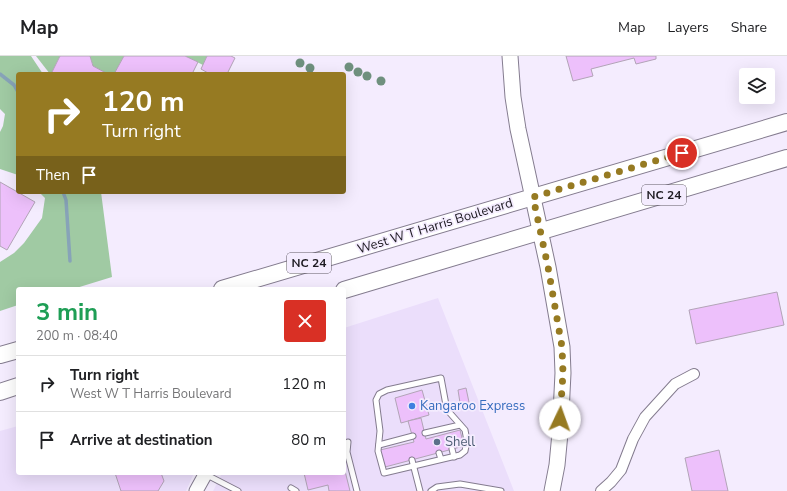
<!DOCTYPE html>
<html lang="en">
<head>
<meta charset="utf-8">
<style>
	:root { --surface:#fff; --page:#f2f2f2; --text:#202124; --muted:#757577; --line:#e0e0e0 }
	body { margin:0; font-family:"Nunito Sans",sans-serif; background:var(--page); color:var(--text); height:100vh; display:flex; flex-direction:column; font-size:15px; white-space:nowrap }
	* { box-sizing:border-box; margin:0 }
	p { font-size:13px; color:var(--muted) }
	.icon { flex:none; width:22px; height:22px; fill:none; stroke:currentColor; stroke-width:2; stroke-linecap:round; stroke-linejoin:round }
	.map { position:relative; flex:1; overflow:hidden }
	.side { position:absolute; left:16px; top:231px; width:330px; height:188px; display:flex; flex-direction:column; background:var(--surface); border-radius:4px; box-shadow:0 4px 16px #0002 }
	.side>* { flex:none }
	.guide { position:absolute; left:16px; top:16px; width:330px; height:122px; border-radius:4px; box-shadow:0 4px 16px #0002; background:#967a22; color:#fff; overflow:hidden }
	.controls { position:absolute; left:739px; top:12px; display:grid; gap:8px }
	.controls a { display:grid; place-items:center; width:36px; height:36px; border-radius:4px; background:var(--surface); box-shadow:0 4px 16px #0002; font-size:20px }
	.pin { position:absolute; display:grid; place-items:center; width:34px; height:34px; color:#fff; margin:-17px; border:2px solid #fff; border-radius:50%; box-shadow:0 1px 4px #0007 }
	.me { position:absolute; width:44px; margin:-22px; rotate:3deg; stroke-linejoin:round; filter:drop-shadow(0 0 3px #0008) }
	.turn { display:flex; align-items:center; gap:14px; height:84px; padding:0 20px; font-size:18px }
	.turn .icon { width:52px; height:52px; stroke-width:2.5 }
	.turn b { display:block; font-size:28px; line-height:34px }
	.then { display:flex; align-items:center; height:38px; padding:0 20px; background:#0003; gap:8px; font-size:15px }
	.round { display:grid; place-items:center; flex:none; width:42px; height:42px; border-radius:4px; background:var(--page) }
	.head { display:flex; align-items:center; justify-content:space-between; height:68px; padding:0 20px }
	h1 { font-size:24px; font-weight:700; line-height:30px; color:#1e9e55 }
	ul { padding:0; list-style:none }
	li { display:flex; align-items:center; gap:12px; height:56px; padding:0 20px; border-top:1px solid var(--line) }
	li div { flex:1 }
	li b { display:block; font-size:15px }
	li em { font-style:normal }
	header { display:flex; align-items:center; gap:24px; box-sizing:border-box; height:56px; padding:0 20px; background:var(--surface); border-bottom:1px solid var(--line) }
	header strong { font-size:19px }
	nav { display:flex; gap:22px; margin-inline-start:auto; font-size:14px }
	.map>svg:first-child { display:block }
</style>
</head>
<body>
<header>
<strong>Map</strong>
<nav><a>Map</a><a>Layers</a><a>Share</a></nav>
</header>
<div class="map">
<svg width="787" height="435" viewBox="0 0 787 435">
	<rect width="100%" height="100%" fill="#f4ecfe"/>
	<g fill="#ebdefb">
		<polygon points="438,242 514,435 213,435 222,417 344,417 344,272"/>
		<polygon points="18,370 18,417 194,417 186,435 0,435 0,375"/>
	</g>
	<g fill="#a0caa3">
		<polygon points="0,0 31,0 43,18 18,18 18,119 0,113 0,76 3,70 5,58 0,53"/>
		<polygon points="36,0 60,0 51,18 50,18"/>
		<polygon points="90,0 124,0 114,18 108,18 93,10"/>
		<polygon points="185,0 207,0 203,9"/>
		<polygon points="39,136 101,136 112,221 73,233 18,233 18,249 0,255 0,206 14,197 24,187 42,162 45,142"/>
	</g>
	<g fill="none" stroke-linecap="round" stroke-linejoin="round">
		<g stroke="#87a3b8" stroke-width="3.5">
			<polyline points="0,18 14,29 18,36"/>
			<polyline points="63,136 66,144 70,205"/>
		</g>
	</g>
	<g fill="#edc0fb" stroke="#b2a4b7">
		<polygon points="60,0 90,0 93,10 108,18 51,18"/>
		<polygon points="124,0 185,0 198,6 192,18 114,18"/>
		<polygon points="207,0 231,0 235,2 227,18 207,18 208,17 201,13"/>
		<polygon points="566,0 656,0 656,3 636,8 634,2 591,13 593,20 573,25"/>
		<polygon points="0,126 35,146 7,194 0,190"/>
		<polygon points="777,236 784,269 696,288 689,254"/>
		<polygon points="466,332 470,351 461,353 458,334"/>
		<polygon points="422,334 429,359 401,367 395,342"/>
		<polygon points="421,362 426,383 460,374 464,390 385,411 380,394 414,386 408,365"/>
		<polygon points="719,394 728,435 692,435 685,402"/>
		<polygon points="344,411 350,435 329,435 328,429 308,434 304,417 344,417"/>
		<polygon points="115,417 161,417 164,425 158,435 121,435"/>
	</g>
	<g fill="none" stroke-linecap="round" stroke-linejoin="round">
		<defs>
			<g id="service">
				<polygon points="441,322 446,349 449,356 465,374 467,385 465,395 460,399 384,417 378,395 380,375 376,344 379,338 387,334"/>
				<polyline points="425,377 460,369"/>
				<polyline points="348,386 347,396 357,435"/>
				<polyline points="379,389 413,380"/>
				<polyline points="452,393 454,401"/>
				<polyline points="439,397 441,403"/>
				<polyline points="412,404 420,435"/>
				<polyline points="205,418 238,435"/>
				<polyline points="291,432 296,435"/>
				<polyline points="431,435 437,431 460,428 501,435"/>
			</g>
			<polyline id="minor" points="601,435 611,426 621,414 633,383 645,361 675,328 694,318"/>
			<polyline id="tertiary" points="196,435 206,417"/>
			<polyline id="secondary" points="510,0 513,41 518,73 548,211 562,291 563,317 560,377 557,409 552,435"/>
			<g id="primary">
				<polyline points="222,233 787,66"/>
				<polyline points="344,234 787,102"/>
				<polyline points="0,299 18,294"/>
				<polyline points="0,336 18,330"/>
			</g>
		</defs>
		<use href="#service" stroke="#847c8f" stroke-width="7"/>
		<use href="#minor" stroke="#847c8f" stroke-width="12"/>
		<use href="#tertiary" stroke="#847c8f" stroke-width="15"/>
		<use href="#secondary" stroke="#847c8f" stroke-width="17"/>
		<use href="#primary" stroke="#847c8f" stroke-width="18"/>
		<use href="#service" stroke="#fff" stroke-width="5"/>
		<use href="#minor" stroke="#fff" stroke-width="10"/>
		<use href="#tertiary" stroke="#fff" stroke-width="13"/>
		<use href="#secondary" stroke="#fff" stroke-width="15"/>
		<use href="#primary" stroke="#fff" stroke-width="16"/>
	</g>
	<g fill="#6f907e">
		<circle cx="300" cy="7" r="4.5"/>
		<circle cx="349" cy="11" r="4.5"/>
		<circle cx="310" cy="12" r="4.5"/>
		<circle cx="358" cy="16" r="4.5"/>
		<circle cx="367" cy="20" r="4.5"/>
		<circle cx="381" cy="25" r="4.5"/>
	</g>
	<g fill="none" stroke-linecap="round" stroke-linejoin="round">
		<polyline stroke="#967a22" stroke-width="7" stroke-dasharray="0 12.6" points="560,363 563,317 562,291 548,211 533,141 682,97"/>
	</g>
	<circle fill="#3f7fe0" stroke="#f4ecfe" stroke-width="1.5" cx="412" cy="350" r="4"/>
	<circle fill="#5c6f8a" stroke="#f4ecfe" stroke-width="1.5" cx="437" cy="386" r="4"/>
	<g text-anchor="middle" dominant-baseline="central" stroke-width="3.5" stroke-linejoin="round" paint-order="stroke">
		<g fill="#f4ecfe" stroke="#5e5963" stroke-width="1">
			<rect x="642" y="129" width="44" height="20" rx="3"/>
			<rect x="287" y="197" width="44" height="20" rx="3"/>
		</g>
		<g font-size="12" font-weight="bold" fill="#1d1a21">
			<text x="664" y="139">NC 24</text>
			<text x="309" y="207">NC 24</text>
		</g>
		<g font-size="13" fill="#1d1a21" stroke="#f4ecfe">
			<text transform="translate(435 170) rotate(-17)">West W T Harris Boulevard</text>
		</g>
		<g font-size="13" fill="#366cbe" stroke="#f4ecfe" text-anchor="start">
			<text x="420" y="350">Kangaroo Express</text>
		</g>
		<g font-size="13" fill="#4e5e75" stroke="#f4ecfe" text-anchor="start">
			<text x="445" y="386">Shell</text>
		</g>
	</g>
</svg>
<div class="controls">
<a><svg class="icon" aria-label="layers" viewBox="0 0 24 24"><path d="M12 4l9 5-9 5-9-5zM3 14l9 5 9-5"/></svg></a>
</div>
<div class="pin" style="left:682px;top:97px;background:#d93025"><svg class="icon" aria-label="arrive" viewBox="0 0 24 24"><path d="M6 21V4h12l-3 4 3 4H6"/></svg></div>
<svg class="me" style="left:560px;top:363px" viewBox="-20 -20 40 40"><circle r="19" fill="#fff"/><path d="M0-13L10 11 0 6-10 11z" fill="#967a22"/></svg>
<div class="guide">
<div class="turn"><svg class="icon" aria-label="right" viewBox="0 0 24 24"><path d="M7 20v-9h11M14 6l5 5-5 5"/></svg><div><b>120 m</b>Turn right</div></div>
<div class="then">Then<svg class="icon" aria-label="arrive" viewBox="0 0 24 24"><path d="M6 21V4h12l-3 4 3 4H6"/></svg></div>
</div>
<section class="side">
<div class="head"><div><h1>3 min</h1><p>200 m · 08:40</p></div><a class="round" style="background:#d93025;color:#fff"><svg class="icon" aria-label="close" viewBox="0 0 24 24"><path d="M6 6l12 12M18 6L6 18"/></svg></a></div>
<ul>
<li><svg class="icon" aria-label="right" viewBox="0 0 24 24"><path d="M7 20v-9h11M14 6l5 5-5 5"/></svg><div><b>Turn right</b><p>West W T Harris Boulevard</p></div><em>120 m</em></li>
<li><svg class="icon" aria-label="arrive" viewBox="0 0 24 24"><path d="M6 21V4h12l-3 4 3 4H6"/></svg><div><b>Arrive at destination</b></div><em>80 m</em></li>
</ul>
</section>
</div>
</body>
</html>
